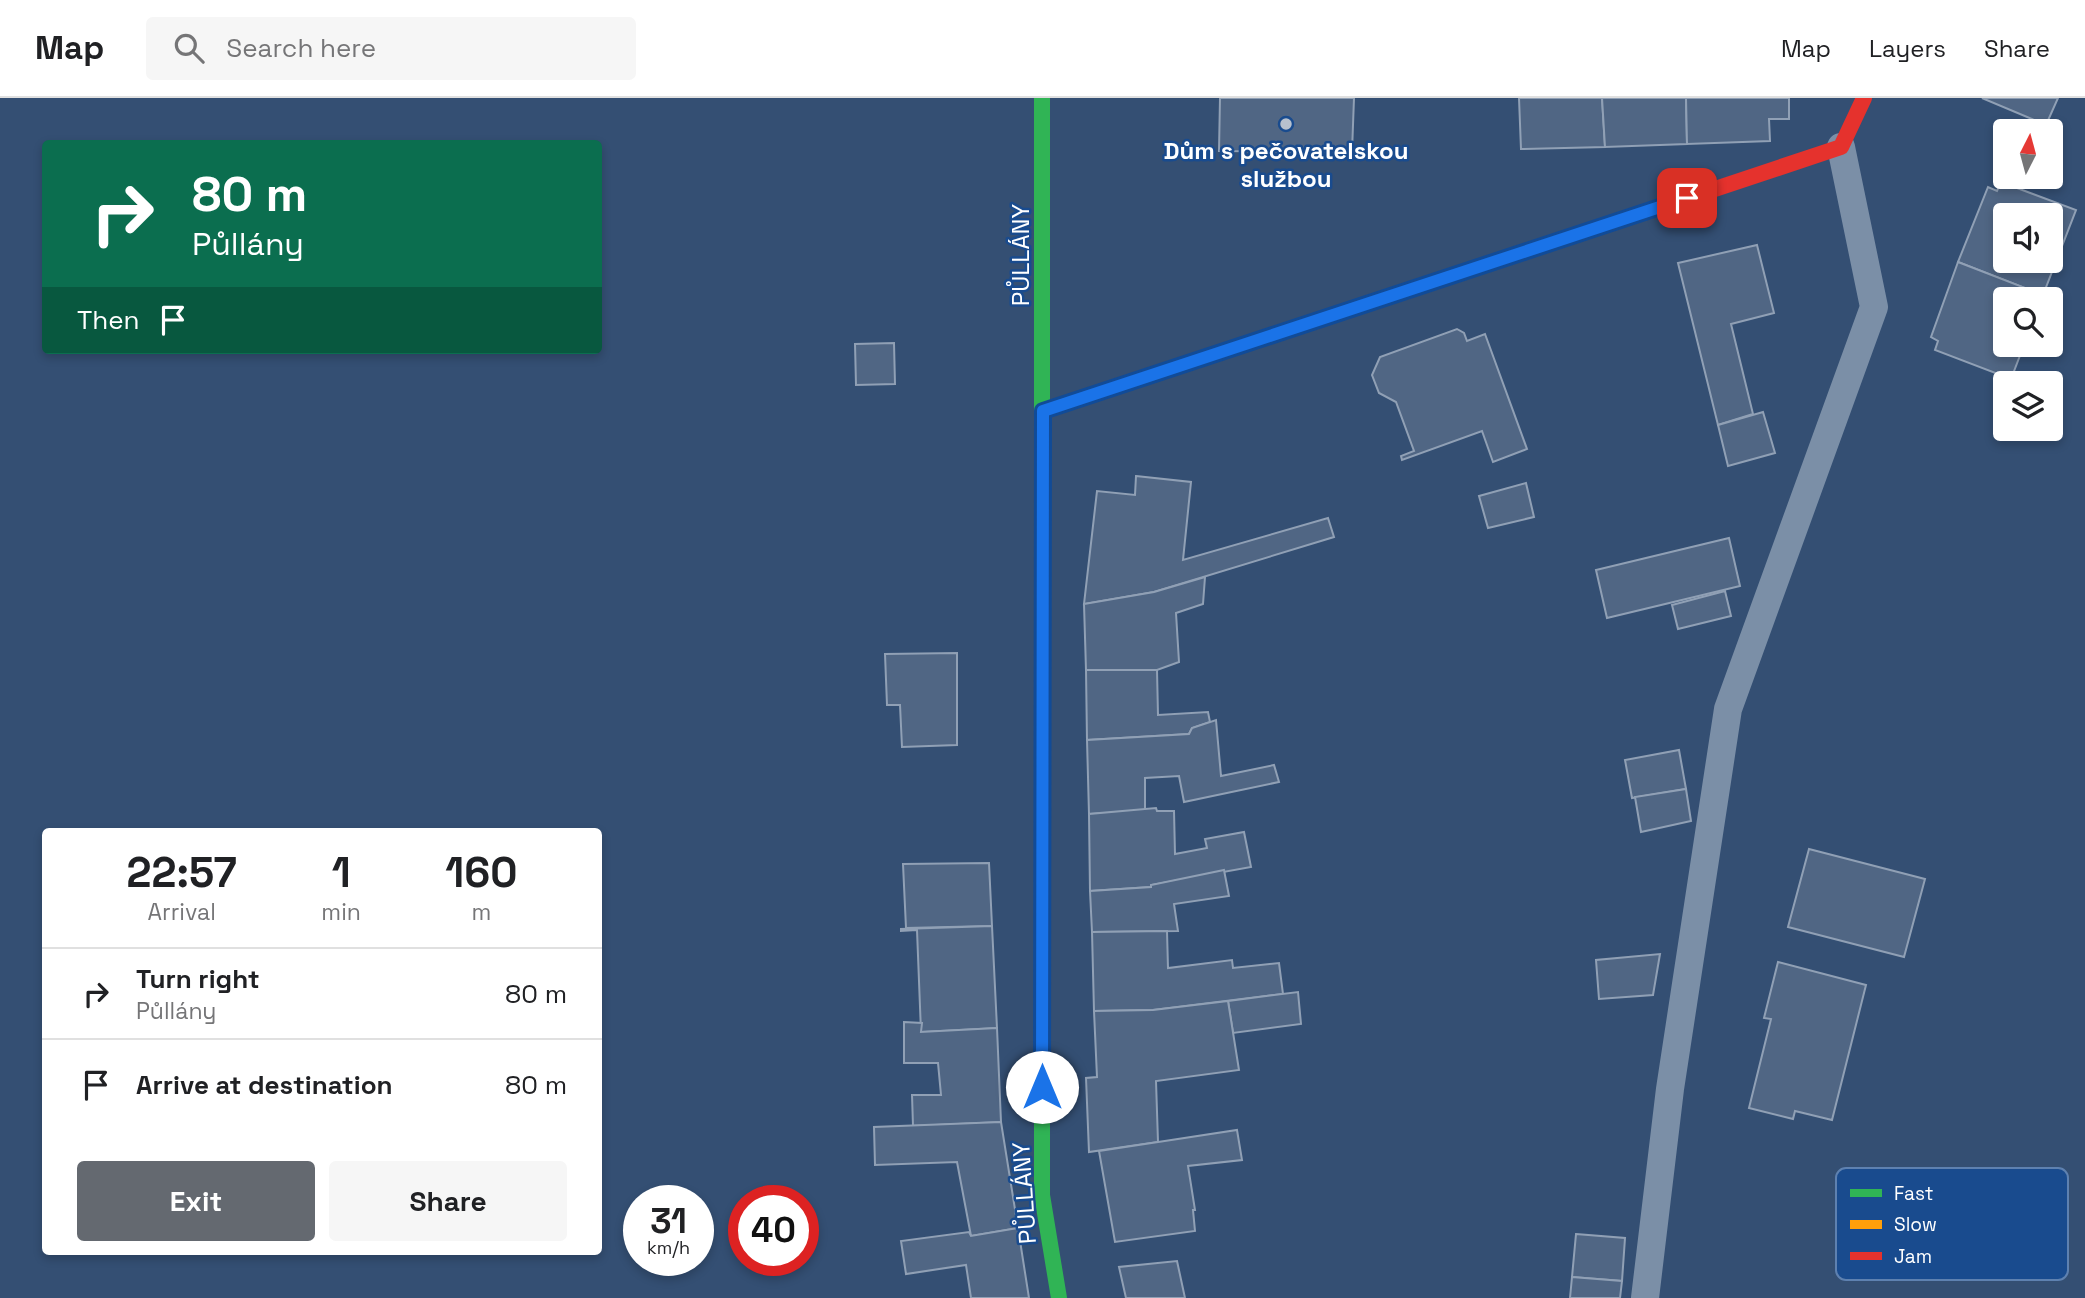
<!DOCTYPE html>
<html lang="en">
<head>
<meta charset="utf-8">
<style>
	:root { --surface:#fff; --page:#f6f6f6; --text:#202124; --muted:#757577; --line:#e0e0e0; --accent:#646970 }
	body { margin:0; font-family:"Space Grotesk",sans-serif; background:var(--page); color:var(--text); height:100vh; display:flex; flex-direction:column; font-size:26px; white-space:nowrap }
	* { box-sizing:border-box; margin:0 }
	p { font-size:23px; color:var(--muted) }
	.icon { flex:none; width:38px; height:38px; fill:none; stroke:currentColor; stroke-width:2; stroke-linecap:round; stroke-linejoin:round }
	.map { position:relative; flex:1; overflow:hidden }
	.sheet { position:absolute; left:42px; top:730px; width:560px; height:427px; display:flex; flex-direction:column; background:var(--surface); border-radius:7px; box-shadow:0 4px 10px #0003 }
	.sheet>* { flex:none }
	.hud { position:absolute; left:42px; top:42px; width:560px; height:214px; border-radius:7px; box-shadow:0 4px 10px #0003; background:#0b6e4f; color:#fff; overflow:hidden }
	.needle { width:46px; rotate:6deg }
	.fabs { position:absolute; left:1993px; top:21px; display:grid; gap:14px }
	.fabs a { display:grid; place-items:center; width:70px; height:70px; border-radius:7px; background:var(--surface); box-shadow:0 4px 10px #0003; font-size:35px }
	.speed { position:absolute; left:623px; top:1087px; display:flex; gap:14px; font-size:35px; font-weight:700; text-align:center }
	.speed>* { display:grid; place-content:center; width:91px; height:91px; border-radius:50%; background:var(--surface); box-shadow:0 4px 10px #0003; line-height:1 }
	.speed small { font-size:18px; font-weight:400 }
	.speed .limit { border:10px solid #d22; background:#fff; color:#111 }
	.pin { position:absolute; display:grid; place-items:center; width:60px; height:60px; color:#fff; margin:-30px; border-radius:14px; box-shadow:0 4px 10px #0006 }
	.me { position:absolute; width:77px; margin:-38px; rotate:0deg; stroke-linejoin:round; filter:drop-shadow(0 0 5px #0008) }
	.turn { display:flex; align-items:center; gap:24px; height:147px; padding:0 35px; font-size:32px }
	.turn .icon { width:91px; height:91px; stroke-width:2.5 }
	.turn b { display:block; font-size:49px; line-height:60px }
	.then { display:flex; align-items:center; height:66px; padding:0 35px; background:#0003; gap:14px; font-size:26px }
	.eta { display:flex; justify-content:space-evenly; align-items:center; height:119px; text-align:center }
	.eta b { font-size:42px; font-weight:800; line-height:49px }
	.cta { display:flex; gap:14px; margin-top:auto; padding:14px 35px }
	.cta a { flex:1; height:80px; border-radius:7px; background:var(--accent); color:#fff; font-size:28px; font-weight:800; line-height:80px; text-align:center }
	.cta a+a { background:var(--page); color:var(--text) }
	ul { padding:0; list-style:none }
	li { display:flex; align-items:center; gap:21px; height:91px; padding:0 35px; border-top:2px solid var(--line) }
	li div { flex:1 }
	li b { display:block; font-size:26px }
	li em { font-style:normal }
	header { display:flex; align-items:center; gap:42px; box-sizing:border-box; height:98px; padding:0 35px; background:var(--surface); border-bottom:2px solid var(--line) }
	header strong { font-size:33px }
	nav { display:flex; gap:38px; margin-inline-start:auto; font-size:24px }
	.search { width:490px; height:63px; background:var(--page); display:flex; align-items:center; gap:18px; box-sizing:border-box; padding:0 24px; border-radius:7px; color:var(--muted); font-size:26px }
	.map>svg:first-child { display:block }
</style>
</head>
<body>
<header>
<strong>Map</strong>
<div class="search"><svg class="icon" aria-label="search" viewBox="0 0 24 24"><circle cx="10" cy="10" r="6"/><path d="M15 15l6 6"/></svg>Search here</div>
<nav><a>Map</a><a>Layers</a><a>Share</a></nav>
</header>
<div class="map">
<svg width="2085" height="1200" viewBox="0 0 2085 1200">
	<rect width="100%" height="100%" fill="#344f73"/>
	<g fill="#506684" stroke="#90a0b5" stroke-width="2" fill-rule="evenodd">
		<polygon points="1220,0 1354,0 1352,54 1219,53"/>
		<polygon points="1519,0 1602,0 1605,49 1521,51"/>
		<polygon points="1602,0 1686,0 1687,46 1605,49"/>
		<polygon points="1686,0 1789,0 1789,21 1769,21 1770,43 1687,46"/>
		<polygon points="1982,0 2058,0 2046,27"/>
		<path d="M2001,84L2076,112L2043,197L1958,164L1988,89L1997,93ZM2006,117H2051V163H2006Z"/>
		<polygon points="1757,147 1774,215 1731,226 1753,316 1718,327 1678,165"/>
		<polygon points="1958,164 2043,197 2041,201 2006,201 2006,247 2024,247 2011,281 1935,252 1938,243 1931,239"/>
		<polygon points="1457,231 1464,235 1467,243 1485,236 1527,351 1493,364 1482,333 1402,362 1401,358 1414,353 1396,304 1379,295 1372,277 1380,259"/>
		<polygon points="894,245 895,286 856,287 855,246"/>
		<polygon points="1763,314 1775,355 1728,368 1718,327"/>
		<polygon points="1136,378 1191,384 1183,462 1328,420 1334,439 1154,494 1084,506 1097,393 1135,397"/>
		<polygon points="1526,385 1534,419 1488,430 1479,398"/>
		<polygon points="1729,440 1740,488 1607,520 1596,472"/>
		<polygon points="1205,479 1203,506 1176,515 1179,564 1157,572 1086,572 1084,506 1154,494"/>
		<polygon points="1725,493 1731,518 1678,531 1672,507"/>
		<polygon points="957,555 957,647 902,649 900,607 887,607 885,556"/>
		<polygon points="1086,572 1157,572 1158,617 1208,614 1210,624 1192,630 1189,636 1087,642"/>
		<polygon points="1216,622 1221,678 1274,667 1279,684 1184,704 1179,678 1145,680 1145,713 1089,716 1087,642 1189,636 1192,630"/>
		<polygon points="1679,652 1686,691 1632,700 1625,662"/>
		<polygon points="1686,691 1691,723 1641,734 1635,699"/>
		<polygon points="1156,710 1157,713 1174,713 1175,756 1207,750 1205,741 1244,734 1251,769 1151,787 1151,789 1090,793 1089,716"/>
		<polygon points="1809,751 1925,781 1904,859 1788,829"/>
		<polygon points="989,765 992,828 906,830 903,766"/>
		<polygon points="1224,772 1229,798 1174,806 1178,833 1092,834 1090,793 1151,789 1151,787"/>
		<polygon points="992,828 997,930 921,934 917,832 901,833 901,831"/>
		<polygon points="1167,833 1168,870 1232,862 1233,870 1279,865 1283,896 1153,912 1094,913 1092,834"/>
		<polygon points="1660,856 1653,897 1599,901 1596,862"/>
		<polygon points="1778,864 1866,887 1832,1022 1795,1013 1793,1021 1749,1010 1771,921 1764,920"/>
		<polygon points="1298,894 1301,926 1233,935 1228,903"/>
		<polygon points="1228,903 1239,972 1156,983 1158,1044 1089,1054 1086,980 1097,979 1094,913 1153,912"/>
		<polygon points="904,924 922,925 921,934 997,930 1001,1024 913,1028 912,997 941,997 938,965 904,965"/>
		<polygon points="1001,1024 1018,1130 971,1138 957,1064 875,1067 874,1029"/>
		<polygon points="1237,1032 1242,1062 1188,1068 1195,1112 1193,1112 1195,1133 1115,1144 1099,1053"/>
		<polygon points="1018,1130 1029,1200 971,1200 966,1167 906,1176 901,1143 969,1134 971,1138"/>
		<polygon points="1576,1136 1625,1140 1622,1183 1572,1179"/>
		<polygon points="1177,1163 1185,1200 1126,1200 1119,1169"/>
		<polygon points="1572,1179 1622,1183 1620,1200 1570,1200"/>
	</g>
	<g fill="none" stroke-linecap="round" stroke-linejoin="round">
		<polyline stroke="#7b8fa7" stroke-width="28" points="1645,1200 1670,991 1728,611 1874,209 1841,49"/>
		<g stroke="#30b455" stroke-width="16">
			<polyline points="1042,0 1042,428"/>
			<polyline points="1043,313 1685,101"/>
			<polyline points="1042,639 1042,1097 1059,1200"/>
		</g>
		<polyline stroke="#ff9f0a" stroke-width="16" points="1042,428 1042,639"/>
		<polyline stroke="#e5322d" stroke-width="16" points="1685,101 1841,49 1864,0"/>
	</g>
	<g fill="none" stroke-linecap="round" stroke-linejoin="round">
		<defs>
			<polyline id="route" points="1042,989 1043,313 1687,100"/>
		</defs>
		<use href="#route" stroke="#114b97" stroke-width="18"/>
		<use href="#route" stroke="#1a73e8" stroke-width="12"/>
	</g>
	<circle fill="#b8c1ce" stroke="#194b8e" stroke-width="2.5" cx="1286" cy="26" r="7"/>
	<g text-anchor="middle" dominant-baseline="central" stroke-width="5" stroke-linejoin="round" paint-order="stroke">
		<g font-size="24" font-weight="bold" fill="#fff" stroke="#194b8e">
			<text x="1286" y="52">Dům s pečovatelskou<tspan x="1286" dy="28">službou</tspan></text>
		</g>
		<g font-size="24" fill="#fff" stroke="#194b8e">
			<text transform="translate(1020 157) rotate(-90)">PŮLLÁNY</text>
			<text transform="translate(1024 1095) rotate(-94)">PŮLLÁNY</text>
		</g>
	</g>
	<rect x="1836" y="1070" width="232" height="112" rx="10" fill="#194b8e" stroke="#5e81b0" stroke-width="2"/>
	<rect x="1850" y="1091" width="32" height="8" fill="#30b455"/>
	<rect x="1850" y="1122" width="32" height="9" fill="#ff9f0a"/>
	<rect x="1850" y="1154" width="32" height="8" fill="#e5322d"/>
	<g font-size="19" fill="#fff">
		<text x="1894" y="1102">Fast</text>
		<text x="1894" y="1133">Slow</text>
		<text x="1894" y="1165">Jam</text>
	</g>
</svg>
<div class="fabs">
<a><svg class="needle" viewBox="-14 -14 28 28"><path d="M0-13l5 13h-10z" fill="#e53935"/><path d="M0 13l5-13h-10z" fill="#757577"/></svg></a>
<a><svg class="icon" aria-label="sound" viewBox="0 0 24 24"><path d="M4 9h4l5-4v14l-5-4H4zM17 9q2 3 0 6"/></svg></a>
<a><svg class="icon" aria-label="search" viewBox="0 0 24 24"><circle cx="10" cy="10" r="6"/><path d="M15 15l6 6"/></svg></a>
<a><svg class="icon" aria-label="layers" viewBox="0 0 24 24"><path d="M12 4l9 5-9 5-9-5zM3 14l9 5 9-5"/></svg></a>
</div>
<div class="speed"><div>31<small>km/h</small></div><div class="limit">40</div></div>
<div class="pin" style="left:1687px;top:100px;background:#d93025"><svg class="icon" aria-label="arrive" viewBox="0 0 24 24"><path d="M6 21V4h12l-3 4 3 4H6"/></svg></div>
<svg class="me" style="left:1042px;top:989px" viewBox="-20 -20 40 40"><circle r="19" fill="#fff"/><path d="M0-13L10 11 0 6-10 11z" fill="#1a73e8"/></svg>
<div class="hud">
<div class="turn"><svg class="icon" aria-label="right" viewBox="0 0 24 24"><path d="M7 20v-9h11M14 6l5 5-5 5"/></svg><div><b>80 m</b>Půllány</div></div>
<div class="then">Then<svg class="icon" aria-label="arrive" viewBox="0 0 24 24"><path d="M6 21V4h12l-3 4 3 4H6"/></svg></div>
</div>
<section class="sheet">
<div class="eta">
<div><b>22:57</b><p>Arrival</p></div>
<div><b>1</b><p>min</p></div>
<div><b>160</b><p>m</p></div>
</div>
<ul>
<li><svg class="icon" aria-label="right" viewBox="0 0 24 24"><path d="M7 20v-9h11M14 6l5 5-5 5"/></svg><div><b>Turn right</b><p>Půllány</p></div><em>80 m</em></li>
<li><svg class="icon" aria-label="arrive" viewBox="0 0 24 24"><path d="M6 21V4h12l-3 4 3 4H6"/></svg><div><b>Arrive at destination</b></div><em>80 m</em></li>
</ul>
<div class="cta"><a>Exit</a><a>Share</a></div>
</section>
</div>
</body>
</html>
